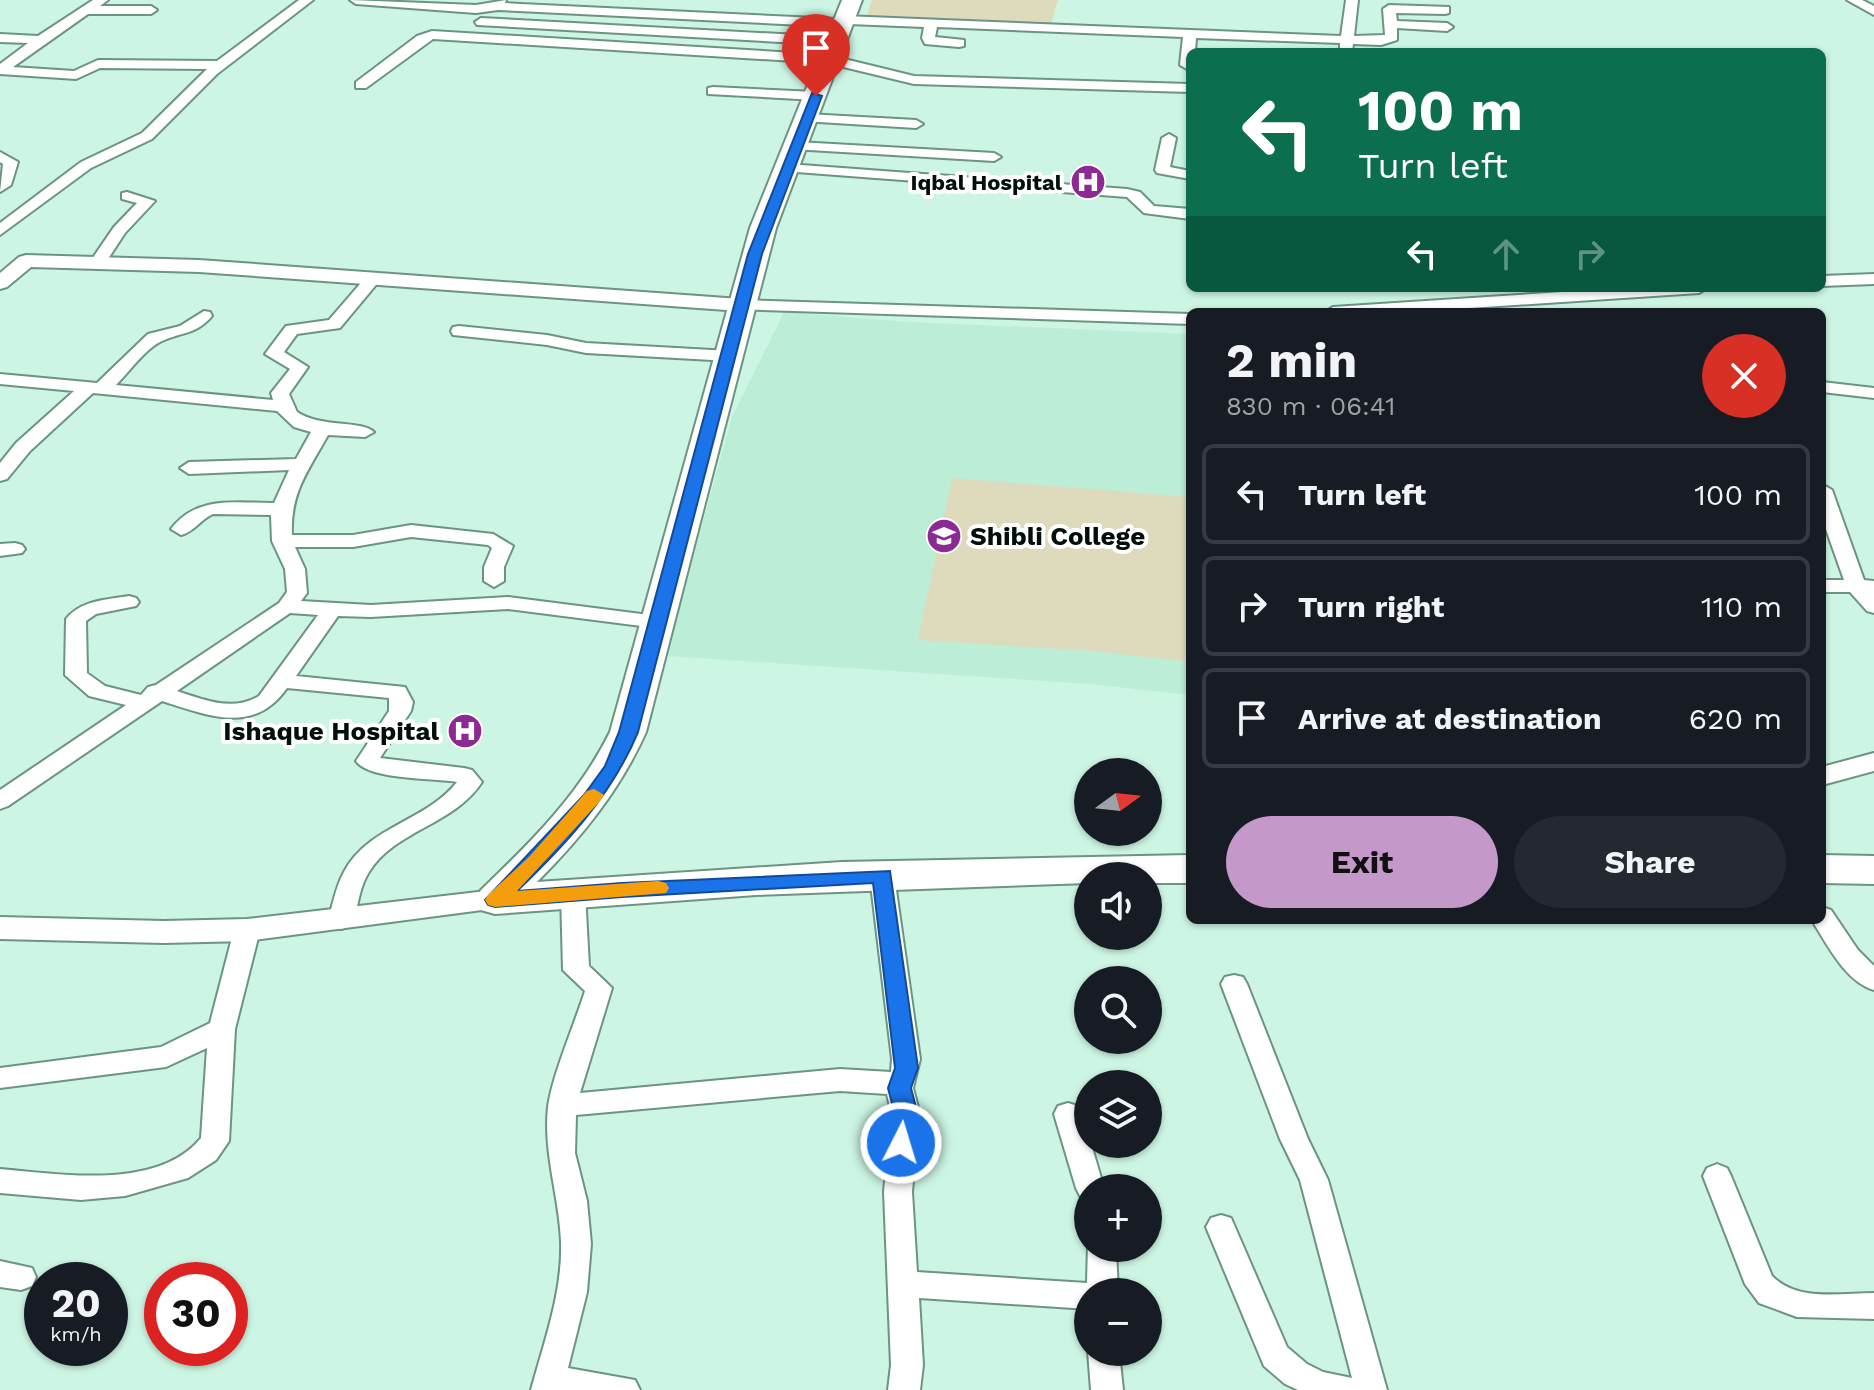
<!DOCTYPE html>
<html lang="en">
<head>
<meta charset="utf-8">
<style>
	:root { --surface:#171b24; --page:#242831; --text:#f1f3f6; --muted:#9ea1a6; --line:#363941; --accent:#c499c9 }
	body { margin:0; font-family:"Work Sans",sans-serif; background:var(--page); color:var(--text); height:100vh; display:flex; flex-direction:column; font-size:30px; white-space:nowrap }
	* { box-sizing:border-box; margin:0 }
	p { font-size:26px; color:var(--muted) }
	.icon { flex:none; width:44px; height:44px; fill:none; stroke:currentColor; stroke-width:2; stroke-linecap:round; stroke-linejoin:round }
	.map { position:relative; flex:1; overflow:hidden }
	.details { position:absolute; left:1186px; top:308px; width:640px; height:616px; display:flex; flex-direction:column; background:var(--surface); border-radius:12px; box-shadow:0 2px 6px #0004 }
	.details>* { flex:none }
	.banner { position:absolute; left:1186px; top:48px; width:640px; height:244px; border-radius:12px; box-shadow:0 2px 6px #0004; background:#0b6e4f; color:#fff; overflow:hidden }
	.needle { width:52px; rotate:75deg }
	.controls { position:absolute; left:1074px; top:758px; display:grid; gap:16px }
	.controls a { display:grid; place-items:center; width:88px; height:88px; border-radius:50%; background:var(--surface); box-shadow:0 2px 6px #0004; font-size:40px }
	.speed { position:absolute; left:24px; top:1262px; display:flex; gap:16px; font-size:40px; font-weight:700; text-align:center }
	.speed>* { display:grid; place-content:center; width:104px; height:104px; border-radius:50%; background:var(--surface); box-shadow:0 2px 6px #0004; line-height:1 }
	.speed small { font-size:20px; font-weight:400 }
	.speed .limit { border:12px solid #d22; background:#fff; color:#111 }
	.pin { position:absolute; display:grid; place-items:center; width:68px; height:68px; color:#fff; margin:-82px -34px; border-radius:50% 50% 50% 0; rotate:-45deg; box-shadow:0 0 8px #0007 }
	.pin .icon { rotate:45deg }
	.me { position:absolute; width:88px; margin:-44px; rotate:5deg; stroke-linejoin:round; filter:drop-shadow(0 0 6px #0008) }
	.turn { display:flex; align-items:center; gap:28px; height:168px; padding:0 40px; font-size:36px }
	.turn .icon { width:104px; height:104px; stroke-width:2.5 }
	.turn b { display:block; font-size:56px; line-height:68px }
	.lanes { display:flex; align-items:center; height:76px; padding:0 40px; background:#0003; justify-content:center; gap:40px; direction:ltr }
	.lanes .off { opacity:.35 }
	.round { display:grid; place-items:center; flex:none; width:84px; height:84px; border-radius:42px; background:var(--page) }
	.headline { display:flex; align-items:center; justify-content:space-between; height:136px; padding:0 40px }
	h1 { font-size:48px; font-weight:700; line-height:60px }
	.primary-button { display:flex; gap:16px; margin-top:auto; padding:16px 40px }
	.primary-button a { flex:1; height:92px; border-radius:48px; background:var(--accent); color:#111; font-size:32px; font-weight:700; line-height:92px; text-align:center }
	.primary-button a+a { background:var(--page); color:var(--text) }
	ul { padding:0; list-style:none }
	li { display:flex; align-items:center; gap:24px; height:100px; margin:0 16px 12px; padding:0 24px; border:4px solid var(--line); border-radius:12px }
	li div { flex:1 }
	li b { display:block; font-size:30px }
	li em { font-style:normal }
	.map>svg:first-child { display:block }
</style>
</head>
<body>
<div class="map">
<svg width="1874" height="1390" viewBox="0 0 1874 1390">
	<rect width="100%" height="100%" fill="#ccf5e3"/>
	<polygon fill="#bbedd7" points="784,312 909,322 1190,334 1190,695 1090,684 666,656 732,417"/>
	<g fill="#dedbbd">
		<polygon points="872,0 1058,0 1050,27 865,21"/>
		<polygon points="952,478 1190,497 1190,662 1093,651 918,640"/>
	</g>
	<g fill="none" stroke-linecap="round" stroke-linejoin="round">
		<defs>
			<g id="minor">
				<polygon points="93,0 108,0 100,6 151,6 157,10 151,14 88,14 13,67 74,71 98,60 217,61 299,0 313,0 217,74 152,139 91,168 0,235 0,223 81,162 142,133 207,69 100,68 76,79 0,74 0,64 28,43 0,42 0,34 38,36"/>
				<polygon points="350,0 476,5 506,0 505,3 521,4 838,19 844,16 1341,36 1346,0 1358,0 1354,36 1385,35 1383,9 1389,5 1449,7 1449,13 1445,14 1396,13 1397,21 1447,23 1453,27 1447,31 1397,28 1397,40 1381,45 1353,44 1352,52 1340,52 1340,43 1196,38 1195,52 1190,52 1190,68 1187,69 1180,65 1183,37 937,27 935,37 964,40 964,46 959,47 925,44 922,38 924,27 849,24 843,27 498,10 476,13 356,4"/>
				<polygon points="1847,0 1862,0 1874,6 1874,15"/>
				<polygon points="481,18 836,37 842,41 836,45 477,25 475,22"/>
				<polygon points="432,31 828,55 914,76 1190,84 1190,92 914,84 827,63 433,39 366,88 356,88 356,82 417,36"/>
				<polygon points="713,87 816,92 823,96 816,100 708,94 708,88"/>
				<polygon points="807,114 916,120 923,124 916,128 802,121 800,118"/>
				<polygon points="1169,134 1176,138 1170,167 1190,171 1190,179 1157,173 1155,170 1162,138"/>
				<polygon points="797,142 994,153 1001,157 994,161 792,149 792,143"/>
				<polygon points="0,152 18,162 11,185 0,192 3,164 0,162"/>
				<polygon points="788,164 1127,189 1140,192 1154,206 1190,209 1190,219 1144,213 1127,197 783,171 783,165"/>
				<polygon points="127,192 155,201 125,233 104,265 92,265 90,262 114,227 137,203 122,199 122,193"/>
				<polygon points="1874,274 1874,284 1822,286 1822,276"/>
				<path d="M372,275L380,280L340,328L297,334L284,352L308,367L289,394L297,412C321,428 361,420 374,432L365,437L328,435C308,471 290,493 292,535H353L411,525L493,534L513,546L504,567V581L494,587L484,581V567L492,548L488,545L411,537L353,547H295L305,569L307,593L301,601L371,605L508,597L657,616L667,622L657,628L508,609L371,617L338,616L296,676L405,687L413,702L411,711L380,758L464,768L472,770L482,782C454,825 395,830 369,872C360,886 358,904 354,920L350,926L341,929L332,926L328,920C333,904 336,886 344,872C368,826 427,821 457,782C434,778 369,780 356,761L389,711V698L287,688C254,735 209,716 162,701L8,806L0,809V790L126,705L89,696L65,675L66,619C81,600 106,600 129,596L136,598L139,602L136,606L96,614L86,621L87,673L105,686L141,695L148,687L156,685L279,603L287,592L285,569L272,541L271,515L213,514C201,519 194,532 181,535L171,529C197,495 235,503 274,503L289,470L189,474L180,468L189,462L296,459L311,432L294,427L277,411L93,393L30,451L7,479L0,481V463L16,443L74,391L0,384V374L97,383L148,334L180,326L204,311L210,312L212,316C197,334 182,332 162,341C146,348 129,372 116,385L273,400L271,393L290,369L265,354L286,326L329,320L366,277ZM290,613L318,615L259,696C233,712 204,700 177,691Z"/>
				<polygon points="1624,288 1707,288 1699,293 1409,312 1325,312 1333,307"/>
				<polygon points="740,300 1190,314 1190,324 734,309 732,305"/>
				<polygon points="459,326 547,335 586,343 730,351 739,356 730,361 586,353 547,345 453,335 451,331 453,327"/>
				<polygon points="1822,382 1874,388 1874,398 1822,392"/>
				<polygon points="1822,484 1832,490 1864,580 1874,581 1874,613 1867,611 1850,592 1822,592 1822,580 1844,580 1822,518"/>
				<polygon points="15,543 22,545 25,549 22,553 0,556 0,544"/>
				<path d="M882,868L891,870L894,876L920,1059L913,1088L919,1111L912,1192L917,1272L1087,1283L1088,1244V1248H1116L1118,1292H1088V1309L919,1298L923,1365L920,1390H888L891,1365L884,1192L891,1111L887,1094L840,1091L576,1115L575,1153L587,1201L591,1244L587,1292L568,1368L635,1380L640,1390H531C544,1342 563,1291 561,1241C559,1195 543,1153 548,1107C552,1076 575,1023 585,991L563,970L561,893L564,887L573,884L582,887L585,893L589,966L612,988L580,1093L840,1069L891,1072L892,1059L870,876L873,870Z"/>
				<path d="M1822,907L1831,910L1858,950L1874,966V990C1846,982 1828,946 1813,922L1812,920H1822Z"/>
				<path d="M247,921L256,924L260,930L235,1029L229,1141L216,1160L188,1178L125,1196L81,1200L0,1193V1169C59,1174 158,1191 201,1138L207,1048L166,1067L0,1088V1068L161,1047L210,1023L234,930L238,924Z"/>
				<polygon points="1234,975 1243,977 1247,984 1308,1139 1328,1180 1387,1390 1298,1390 1285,1384 1264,1366 1206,1227 1211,1218 1221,1215 1231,1218 1287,1347 1307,1364 1323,1372 1352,1378 1300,1180 1280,1139 1221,984 1225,977"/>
				<polygon points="1068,1103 1078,1106 1088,1134 1088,1144 1091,1144 1104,1188 1088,1188 1088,1199 1080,1196 1076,1188 1054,1114 1058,1106"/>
				<path d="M1717,1164L1727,1168L1731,1176L1772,1276C1798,1302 1840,1293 1874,1293V1319L1797,1317L1759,1303L1745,1284L1703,1176L1707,1168Z"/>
				<polygon points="0,1261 32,1268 36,1277 32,1286 21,1290 0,1287"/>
				<polygon points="1088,1351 1119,1352 1123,1390 1091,1390"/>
			</g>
			<g id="tertiary">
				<polygon points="26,255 199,260 740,299 750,305 740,311 199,272 31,267 7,287 0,289 0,273 19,257"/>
				<polygon points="1874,753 1874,771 1822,785 1822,767"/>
				<polygon points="495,890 505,893 510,900 505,907 247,941 164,943 0,939 0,917 164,921 247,919"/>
			</g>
			<g id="trunk">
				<path d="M842,0H862L776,228L646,732C620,790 582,837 537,882L842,862L1190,855V883H1148V876H1088V883L756,895L495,914L481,910L475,900L481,890C531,842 579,795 610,732L750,228Z"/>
				<polygon points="1822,855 1874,856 1874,884 1822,883"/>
			</g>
		</defs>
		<use href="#minor" stroke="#6d9383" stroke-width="4"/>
		<use href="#tertiary" stroke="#6d9383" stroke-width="4"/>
		<use href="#trunk" stroke="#6d9383" stroke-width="4"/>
		<use href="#minor" fill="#fff" fill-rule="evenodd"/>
		<use href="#tertiary" fill="#fff" fill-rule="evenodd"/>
		<use href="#trunk" fill="#fff" fill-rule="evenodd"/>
	</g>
	<path fill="#1a73e8" stroke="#114b97" stroke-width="2" d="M812,93L822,96L762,254L638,732C612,795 566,844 517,891L622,883L890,871L918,1068L911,1088L917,1111L909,1149L901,1152L893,1149L889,1143L894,1111L888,1088L895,1068L873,883L622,897L495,907L488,905L485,900L584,795L605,766L619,732L748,254Z"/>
	<polygon fill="#f59e0b" points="594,789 604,795 601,800 517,891 658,881 666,883 669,888 666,893 495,907 488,905 485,900 488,895 530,856 587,791"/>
	<defs>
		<symbol id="hospital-disc" viewBox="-11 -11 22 22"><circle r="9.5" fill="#8c2a93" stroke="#fff"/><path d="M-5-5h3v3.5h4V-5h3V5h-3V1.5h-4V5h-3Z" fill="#fff"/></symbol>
		<symbol id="university-disc" viewBox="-11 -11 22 22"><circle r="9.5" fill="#8c2a93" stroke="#fff"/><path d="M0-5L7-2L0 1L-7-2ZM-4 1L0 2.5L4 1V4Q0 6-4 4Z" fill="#fff"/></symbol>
	</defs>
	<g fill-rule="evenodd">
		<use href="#hospital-disc" x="1068" y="162" width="40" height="40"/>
		<use href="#university-disc" x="924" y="516" width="40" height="40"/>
		<use href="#hospital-disc" x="445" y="711" width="40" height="40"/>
	</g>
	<g text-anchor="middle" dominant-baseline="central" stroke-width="8" stroke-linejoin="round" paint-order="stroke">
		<g font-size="22" font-weight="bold" fill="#030f0a" stroke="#fff" text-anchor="end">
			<text x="1062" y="182">Iqbal Hospital</text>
		</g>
		<g font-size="26" font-weight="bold" fill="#030f0a" stroke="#fff" text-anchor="start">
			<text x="970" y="536">Shibli College</text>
			<text x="439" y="731" text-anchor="end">Ishaque Hospital</text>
		</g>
	</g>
</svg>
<div class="controls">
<a><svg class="needle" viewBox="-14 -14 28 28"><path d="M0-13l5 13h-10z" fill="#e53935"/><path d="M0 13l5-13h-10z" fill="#9ea1a6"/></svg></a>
<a><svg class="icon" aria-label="sound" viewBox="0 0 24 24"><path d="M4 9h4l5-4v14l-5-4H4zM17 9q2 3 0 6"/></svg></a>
<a><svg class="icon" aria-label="search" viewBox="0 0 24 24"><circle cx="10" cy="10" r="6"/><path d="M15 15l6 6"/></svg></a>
<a><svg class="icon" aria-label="layers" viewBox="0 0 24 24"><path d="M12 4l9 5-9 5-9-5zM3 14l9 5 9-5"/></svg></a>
<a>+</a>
<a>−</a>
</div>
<div class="speed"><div>20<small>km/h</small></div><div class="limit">30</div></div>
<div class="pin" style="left:816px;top:96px;background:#d93025"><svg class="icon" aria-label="arrive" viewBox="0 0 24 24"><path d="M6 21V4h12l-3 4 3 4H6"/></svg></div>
<svg class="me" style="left:901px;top:1143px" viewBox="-20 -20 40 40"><circle r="17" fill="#1a73e8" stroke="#fff" stroke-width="3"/><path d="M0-11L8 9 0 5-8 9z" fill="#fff"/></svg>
<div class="banner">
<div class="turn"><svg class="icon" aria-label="left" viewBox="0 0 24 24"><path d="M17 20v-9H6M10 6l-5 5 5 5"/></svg><div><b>100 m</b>Turn left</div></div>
<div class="lanes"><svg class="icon" aria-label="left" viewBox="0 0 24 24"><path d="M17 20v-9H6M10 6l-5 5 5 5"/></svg><svg class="icon off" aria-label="ahead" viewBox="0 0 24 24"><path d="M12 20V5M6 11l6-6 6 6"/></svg><svg class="icon off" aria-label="right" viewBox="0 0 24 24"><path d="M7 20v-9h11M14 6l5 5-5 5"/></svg></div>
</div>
<section class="details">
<div class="headline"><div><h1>2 min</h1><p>830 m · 06:41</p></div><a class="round" style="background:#d93025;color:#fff"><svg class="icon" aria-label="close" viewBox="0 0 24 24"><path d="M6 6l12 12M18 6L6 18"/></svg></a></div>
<ul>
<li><svg class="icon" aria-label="left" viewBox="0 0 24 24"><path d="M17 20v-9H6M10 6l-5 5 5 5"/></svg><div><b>Turn left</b></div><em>100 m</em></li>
<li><svg class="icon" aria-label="right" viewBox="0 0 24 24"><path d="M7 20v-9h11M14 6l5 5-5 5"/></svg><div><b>Turn right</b></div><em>110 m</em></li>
<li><svg class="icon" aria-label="arrive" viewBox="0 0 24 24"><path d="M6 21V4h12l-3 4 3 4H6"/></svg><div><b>Arrive at destination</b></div><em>620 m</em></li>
</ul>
<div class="primary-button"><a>Exit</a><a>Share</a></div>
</section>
</div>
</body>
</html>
